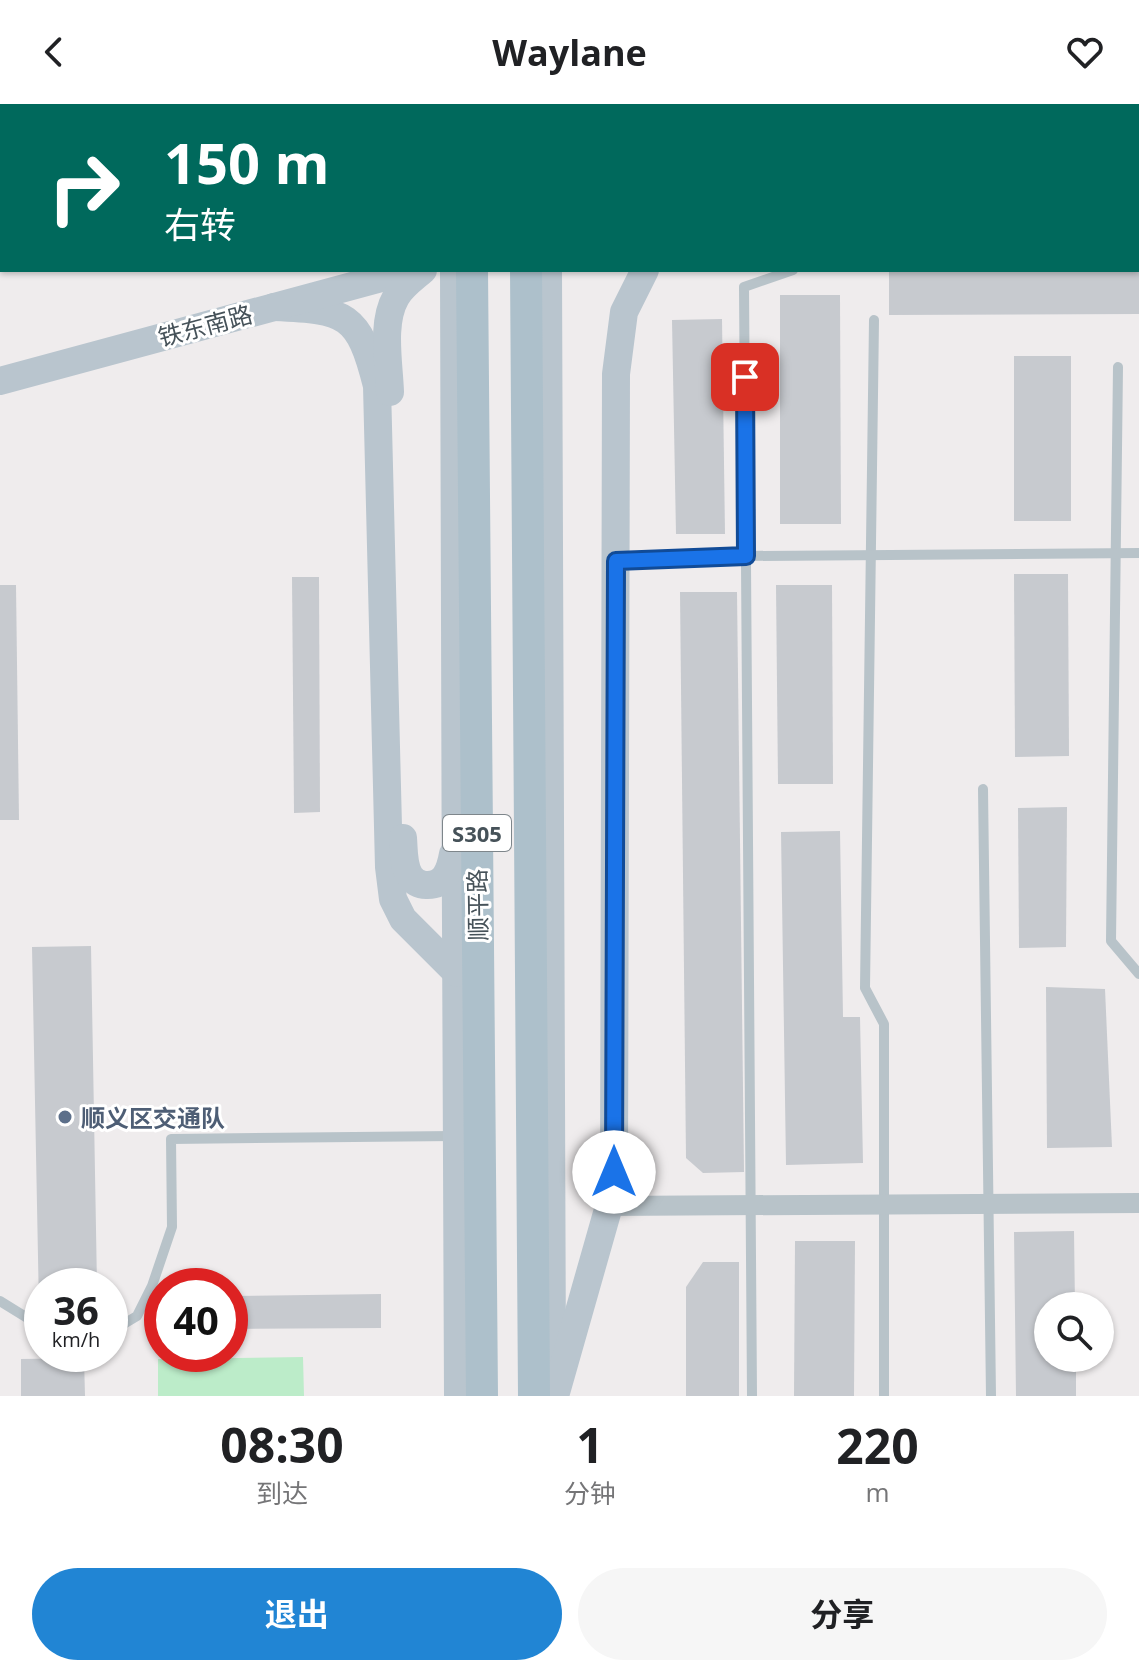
<!DOCTYPE html>
<html lang="zh">
<head>
<meta charset="utf-8">
<style>
	:root { --surface:#fff; --page:#f6f6f6; --text:#202124; --muted:#757577; --accent:#2185d4 }
	body { margin:0; font-family:"Open Sans","Noto Sans SC",sans-serif; background:var(--page); color:var(--text); height:100vh; display:flex; flex-direction:column; font-size:30px; white-space:nowrap }
	* { box-sizing:border-box; margin:0 }
	p { font-size:26px; color:var(--muted) }
	.icon { flex:none; width:44px; height:44px; fill:none; stroke:currentColor; stroke-width:2; stroke-linecap:round; stroke-linejoin:round }
	.map { position:relative; height:1292px; overflow:hidden }
	.sheet { display:flex; flex-direction:column; background:var(--surface); flex:1 }
	.sheet>* { flex:none }
	.hud { position:absolute; left:0px; top:0px; width:1140px; height:168px; box-shadow:0 2px 6px #0004; background:#00695c; color:#fff; overflow:hidden }
	.controls { position:absolute; left:1034px; top:1188px; display:grid; gap:16px }
	.controls a { display:grid; place-items:center; width:80px; height:80px; border-radius:50%; background:var(--surface); box-shadow:0 2px 6px #0004; font-size:40px }
	.speed { position:absolute; left:24px; top:1164px; display:flex; gap:16px; font-size:40px; font-weight:700; text-align:center }
	.speed>* { display:grid; place-content:center; width:104px; height:104px; border-radius:50%; background:var(--surface); box-shadow:0 2px 6px #0004; line-height:1 }
	.speed small { font-size:20px; font-weight:400 }
	.speed .limit { border:12px solid #d22; background:#fff; color:#111 }
	.pin { position:absolute; display:grid; place-items:center; width:68px; height:68px; color:#fff; margin:-34px; border-radius:16px; box-shadow:0 4px 12px #0006 }
	.me { position:absolute; width:88px; margin:-44px; rotate:0deg; stroke-linejoin:round; filter:drop-shadow(0 0 6px #0008) }
	.turn { display:flex; align-items:center; gap:28px; height:168px; padding:0 32px; font-size:36px }
	.turn .icon { width:104px; height:104px; stroke-width:2.5 }
	.turn b { display:block; font-size:56px; line-height:68px }
	.eta { display:flex; justify-content:space-evenly; align-items:center; height:136px; text-align:center }
	.eta b { font-size:48px; font-weight:700; line-height:56px }
	.button { display:flex; gap:16px; margin-top:auto; padding:16px 32px }
	.button a { flex:1; height:92px; border-radius:48px; background:var(--accent); color:#fff; font-size:32px; font-weight:700; line-height:92px; text-align:center }
	.button a+a { background:var(--page); color:var(--text) }
	header { display:flex; justify-content:space-between; align-items:center; height:104px; padding:0 32px; background:var(--surface); font-size:36px; font-weight:700 }
	.map>svg:first-child { display:block }
</style>
</head>
<body>
<header><svg class="icon" aria-label="back" viewBox="0 0 24 24"><path d="M15 5l-7 7 7 7"/></svg>Waylane<svg class="icon" aria-label="heart" viewBox="0 0 24 24"><path d="M12 20l-8-8c-3-5 5-10 8-4 3-6 11-1 8 4z"/></svg></header>
<div class="map">
<svg width="1139" height="1292" viewBox="0 0 1139 1292">
	<rect width="100%" height="100%" fill="#efeced"/>
	<polygon fill="#bcecc9" points="303,1253 304,1292 158,1292 158,1255"/>
	<g fill="#c7cacf">
		<polygon points="889,166 1139,166 1139,210 889,211"/>
		<polygon points="780,191 840,191 841,420 780,420"/>
		<polygon points="722,215 725,430 676,430 672,216"/>
		<rect x="1014" y="252" width="57" height="165"/>
		<polygon points="1014,470 1068,470 1069,652 1015,653"/>
		<polygon points="292,473 319,473 320,708 294,709"/>
		<polygon points="0,481 16,481 19,716 0,716"/>
		<polygon points="776,481 832,481 833,680 778,680"/>
		<polygon points="680,488 737,488 744,1068 703,1069 686,1054"/>
		<polygon points="1067,703 1066,843 1019,844 1018,704"/>
		<polygon points="840,727 843,913 860,913 863,1059 786,1061 781,728"/>
		<polygon points="91,842 97,1182 42,1182 42,1204 39,1204 32,843"/>
		<polygon points="1046,883 1105,885 1112,1043 1047,1044"/>
		<polygon points="1074,1127 1075,1202 1048,1202 1048,1254 1076,1254 1076,1292 1016,1292 1014,1128"/>
		<polygon points="795,1137 855,1137 854,1292 794,1292"/>
		<polygon points="703,1158 739,1158 739,1292 686,1292 686,1183"/>
		<polygon points="381,1190 381,1224 230,1225 230,1192"/>
		<polygon points="84,1254 85,1292 21,1292 21,1255"/>
	</g>
	<g fill="none" stroke-linecap="round" stroke-linejoin="round">
		<g stroke="#cdcdcf" stroke-width="28" stroke-dasharray="28 14" stroke-linecap="butt">
			<polyline points="450,0 450,2"/>
			<polyline points="547,0 547,2"/>
		</g>
		<g stroke="#b8c3c9" stroke-width="10">
			<polyline points="1138,137 1139,137"/>
			<polyline points="874,216 865,884 884,920 884,1292"/>
			<polyline points="1118,263 1111,837 1139,870"/>
			<polyline points="617,457 746,452 1139,449"/>
			<polyline points="983,685 991,1292"/>
			<polyline points="0,1197 42,1223"/>
			<polyline points="110,1224 117,1224 137,1212 152,1182 172,1123 171,1035 454,1032"/>
			<polyline points="752,1292 744,183 793,166"/>
		</g>
		<polyline stroke="#b8c3c9" stroke-width="20" points="609,1102 1139,1099"/>
		<g stroke="#b9c5ce" stroke-width="28">
			<polyline points="1138,73 1139,73"/>
			<polyline points="548,166 552,1267"/>
			<path d="M454,168C453,543 458,917 458,1292"/>
			<path d="M274,203C346,206 359,209 377,282L389,763L393,795L403,815L457,869"/>
			<polyline points="0,277 411,166"/>
			<path d="M390,288C389,259 381,219 396,193C402,182 414,174 423,166"/>
			<path d="M403,734C404,746 403,762 410,772C414,778 420,781 426,781C445,782 450,766 453,750"/>
			<polyline points="555,1292 609,1102 614,1068 616,270 624,208 645,166"/>
		</g>
		<g stroke="#adc0cb" stroke-width="32">
			<polyline points="470,0 470,2"/>
			<polyline points="525,0 525,2"/>
		</g>
		<defs>
			<g id="rail">
				<polyline points="615,2 623,0"/>
				<polyline points="697,2 706,0"/>
				<polyline points="0,145 2,145"/>
				<polyline points="0,161 2,161"/>
			</g>
		</defs>
		<use href="#rail" stroke="#afb3b7" stroke-width="9"/>
		<use href="#rail" stroke="#fff" stroke-width="6" stroke-dasharray="18" stroke-linecap="butt"/>
		<g stroke="#adc0cb" stroke-width="32">
			<polyline points="472,166 482,1292"/>
			<polyline points="526,166 534,1292"/>
		</g>
	</g>
	<g fill="none" stroke-linecap="round" stroke-linejoin="round">
		<defs>
			<polyline id="route" points="614,1068 616,457 746,452 745,273"/>
		</defs>
		<use href="#route" stroke="#114b97" stroke-width="20"/>
		<use href="#route" stroke="#1a73e8" stroke-width="14"/>
	</g>
	<circle fill="#5c6f8a" stroke="#fff" stroke-width="3" cx="65" cy="1013" r="8"/>
	<g text-anchor="middle" dominant-baseline="central" stroke-width="6" stroke-linejoin="round" paint-order="stroke">
		<rect fill="#fff" stroke="#7e868b" stroke-width="2" x="443" y="711" width="68" height="36" rx="6"/>
		<g font-size="22" font-weight="bold" fill="#465259">
			<text x="477" y="729">S305</text>
		</g>
		<g font-size="24" fill="#465259" stroke="#fff">
			<text transform="translate(205 221) rotate(-15)">铁东南路</text>
			<text transform="translate(477 801) rotate(-91)">顺平路</text>
		</g>
		<g font-size="24" font-weight="bold" fill="#4e5e75" stroke="#fff" text-anchor="start">
			<text x="81" y="1013">顺义区交通队</text>
		</g>
	</g>
</svg>
<div class="controls">
<a><svg class="icon" aria-label="search" viewBox="0 0 24 24"><circle cx="10" cy="10" r="6"/><path d="M15 15l6 6"/></svg></a>
</div>
<div class="speed"><div>36<small>km/h</small></div><div class="limit">40</div></div>
<div class="pin" style="left:745px;top:273px;background:#d93025"><svg class="icon" aria-label="arrive" viewBox="0 0 24 24"><path d="M6 21V4h12l-3 4 3 4H6"/></svg></div>
<svg class="me" style="left:614px;top:1068px" viewBox="-20 -20 40 40"><circle r="19" fill="#fff"/><path d="M0-13L10 11 0 6-10 11z" fill="#1a73e8"/></svg>
<div class="hud">
<div class="turn"><svg class="icon" aria-label="right" viewBox="0 0 24 24"><path d="M7 20v-9h11M14 6l5 5-5 5"/></svg><div><b>150 m</b>右转</div></div>
</div>
</div>
<section class="sheet">
<div class="eta">
<div><b>08:30</b><p>到达</p></div>
<div><b>1</b><p>分钟</p></div>
<div><b>220</b><p>m</p></div>
</div>
<div class="button"><a>退出</a><a>分享</a></div>
</section>
</body>
</html>
